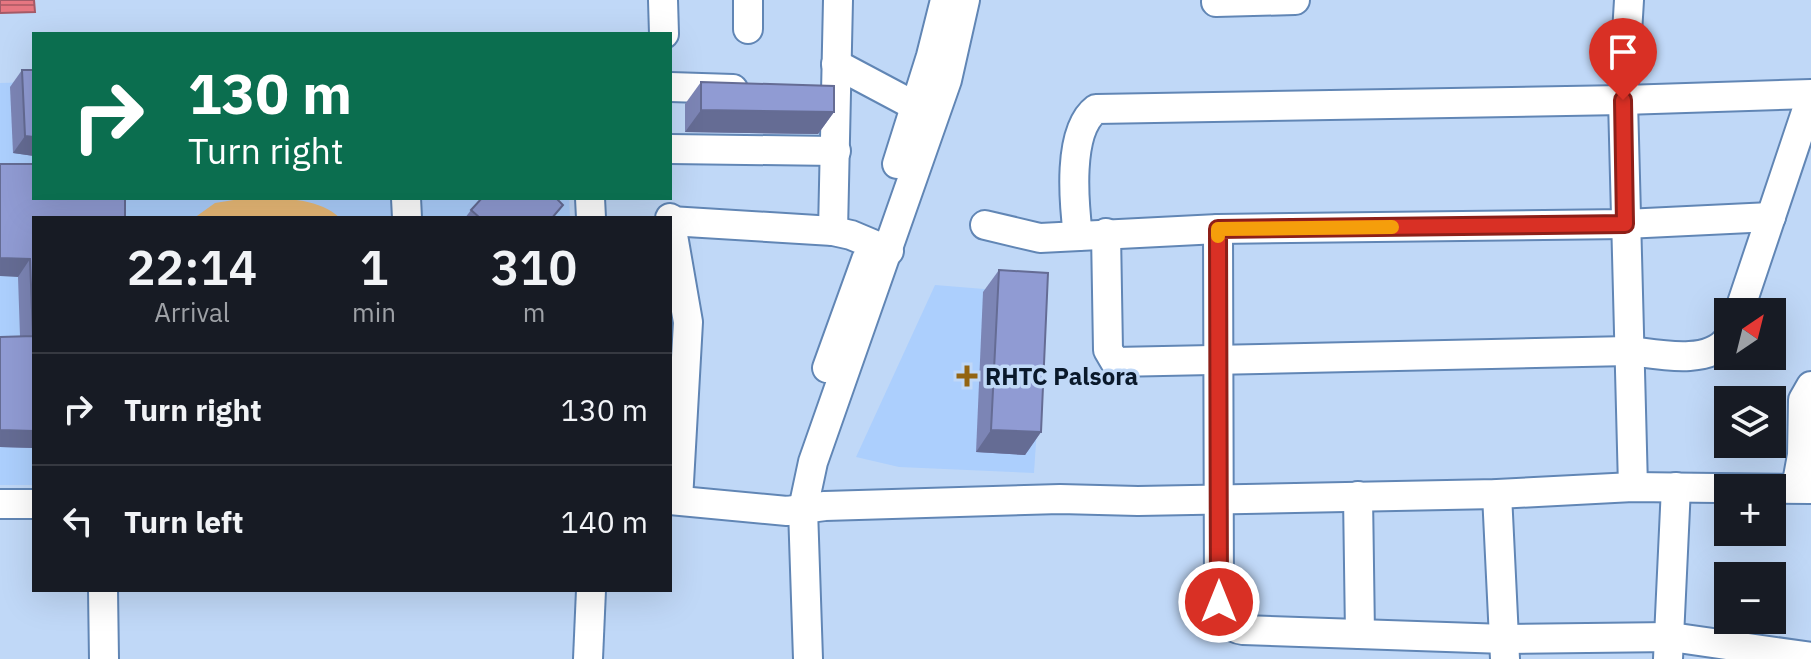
<!DOCTYPE html>
<html lang="en">
<head>
<meta charset="utf-8">
<style>
	:root { --surface:#171b24; --page:#242831; --text:#f1f3f6; --muted:#9ea1a6; --line:#363941 }
	body { margin:0; font-family:"IBM Plex Sans",sans-serif; background:var(--page); color:var(--text); height:100vh; display:flex; flex-direction:column; font-size:30px; white-space:nowrap }
	* { box-sizing:border-box; margin:0 }
	p { font-size:26px; color:var(--muted) }
	.icon { flex:none; width:44px; height:44px; fill:none; stroke:currentColor; stroke-width:2; stroke-linecap:round; stroke-linejoin:round }
	.map { position:relative; flex:1; overflow:hidden }
	.details { position:absolute; left:32px; top:216px; width:640px; height:376px; display:flex; flex-direction:column; background:var(--surface); border-radius:0px; box-shadow:0 8px 32px #0002 }
	.details>* { flex:none }
	.banner { position:absolute; left:32px; top:32px; width:640px; height:168px; border-radius:0px; box-shadow:0 8px 32px #0002; background:#0b6e4f; color:#fff; overflow:hidden }
	.needle { width:52px; rotate:35deg }
	.tools { position:absolute; left:1714px; top:298px; display:grid; gap:16px }
	.tools a { display:grid; place-items:center; width:72px; height:72px; border-radius:0px; background:var(--surface); box-shadow:0 8px 32px #0002; font-size:40px }
	.pin { position:absolute; display:grid; place-items:center; width:68px; height:68px; color:#fff; margin:-82px -34px; border-radius:50% 50% 50% 0; rotate:-45deg; box-shadow:0 0 8px #0007 }
	.pin .icon { rotate:45deg }
	.me { position:absolute; width:88px; margin:-44px; rotate:0deg; stroke-linejoin:round; filter:drop-shadow(0 0 6px #0008) }
	.turn { display:flex; align-items:center; gap:28px; height:168px; padding:0 24px; font-size:36px }
	.turn .icon { width:104px; height:104px; stroke-width:2.5 }
	.turn b { display:block; font-size:56px; line-height:68px }
	.eta { display:flex; justify-content:space-evenly; align-items:center; height:136px; text-align:center }
	.eta b { font-size:48px; font-weight:600; line-height:56px }
	ul { padding:0; list-style:none }
	li { display:flex; align-items:center; gap:24px; height:112px; padding:0 24px; border-top:2px solid var(--line) }
	li div { flex:1 }
	li b { display:block; font-size:30px }
	li em { font-style:normal }
	.map>svg:first-child { display:block }
</style>
</head>
<body>
<div class="map">
<svg width="1811" height="659" viewBox="0 0 1811 659">
	<defs>
		<pattern id="water-rules" width="6" height="5" patternUnits="userSpaceOnUse" patternTransform="scale(2)"><rect width="6" height="5" fill="#e67681"/><path d="M0 2.5h6" fill="none" stroke="#b9606a"/></pattern>
	</defs>
	<rect width="100%" height="100%" fill="#c0d8f7"/>
	<g fill="#accffd">
		<polygon points="34,82 34,198 569,198 570,218 34,218 34,485 0,485 0,83"/>
		<polygon points="935,285 1046,294 1034,473 899,467 856,457"/>
	</g>
	<path fill="#eaba77" d="M246,198C276,198 317,196 340,218H194L215,203Z"/>
	<polygon fill="url(#water-rules)" stroke="#a45a67" stroke-width="2" points="0,0 34,0 35,12 0,13"/>
	<g fill="none" stroke-linecap="round" stroke-linejoin="round">
		<defs>
			<g id="minor">
				<polyline points="663,0 664,34"/>
				<polyline points="748,0 748,29"/>
				<polyline points="1629,0 1623,100 1633,487"/>
				<polyline points="1216,2 1295,0"/>
				<polyline points="836,64 915,106"/>
				<polyline points="670,87 733,89"/>
				<polyline points="670,149 836,151"/>
				<polyline points="897,164 931,56 945,0"/>
				<polyline points="406,198 407,218"/>
				<polyline points="590,198 591,218"/>
				<polyline points="670,218 688,322 678,500"/>
				<polyline points="670,221 833,231 851,235 889,251"/>
				<polyline points="985,225 1040,238 1218,229 1625,224 1771,217"/>
				<path d="M1218,229L1219,602C1222,615 1228,628 1243,630L1505,639L1671,637L1811,657"/>
				<polyline points="833,231 838,0"/>
				<path d="M1106,233L1108,350L1115,362L1629,351C1657,354 1708,366 1728,339"/>
				<path d="M1078,236C1074,203 1067,131 1096,109L1623,100L1811,94"/>
				<polyline points="1739,312 1811,97"/>
				<polyline points="827,368 866,260"/>
				<polyline points="1796,488 1802,455 1803,400 1811,386"/>
				<polyline points="1497,494 1505,659"/>
				<polyline points="1358,496 1360,634"/>
				<polyline points="670,500 787,511 825,506 1060,499 1138,501 1497,494 1633,487 1811,489"/>
				<polyline points="0,504 34,504"/>
				<polyline points="103,590 104,659"/>
				<polyline points="588,659 591,590"/>
				<polyline points="808,659 803,509 813,462 947,80 965,0"/>
				<polyline points="1668,659 1676,487"/>
			</g>
		</defs>
		<use href="#minor" stroke="#6186b5" stroke-width="32"/>
		<use href="#minor" stroke="#fff" stroke-width="28"/>
	</g>
	<g fill="#7c85b5">
		<polygon points="22,70 34,70 34,156 13,153 10,87"/>
		<polygon points="701,82 834,112 818,134 685,132 685,104"/>
		<polygon points="34,164 34,448 0,447 0,337 20,336 18,277"/>
		<polygon points="471,210 554,218 465,218"/>
		<polygon points="999,270 1041,432 1025,455 976,452 983,292"/>
	</g>
	<g fill="#656c94">
		<polygon points="701,110 834,112 818,134 685,132"/>
		<polygon points="25,136 34,137 34,156 13,153"/>
		<polygon points="0,258 30,259 18,277 0,276"/>
		<polygon points="0,430 34,431 34,448 0,447"/>
		<polygon points="991,430 1041,432 1025,455 976,452"/>
	</g>
	<g fill="#909bd3" stroke="#656c94" stroke-width="2">
		<polygon points="22,70 34,70 34,137 25,136"/>
		<polygon points="701,82 834,86 834,112 701,110"/>
		<polygon points="0,164 34,164 34,198 125,198 125,218 34,218 34,431 0,430 0,337 33,336 30,259 0,258"/>
		<polygon points="482,198 556,198 563,205 552,218 480,218 471,210"/>
		<polygon points="999,270 1048,273 1041,432 991,430"/>
	</g>
	<g fill="none" stroke-linecap="round" stroke-linejoin="round">
		<defs>
			<polyline id="route" points="1219,602 1218,229 1625,224 1623,100"/>
		</defs>
		<use href="#route" stroke="#8d1f18" stroke-width="20"/>
		<use href="#route" stroke="#d93025" stroke-width="14"/>
		<polyline stroke="#f59e0b" stroke-width="14" points="1218,236 1218,229 1392,227"/>
	</g>
	<path fill="#936411" stroke="#c0d8f7" stroke-width="3" d="M963 364h8v8h8v8h-8v8h-8v-8h-8v-8h8z"/>
	<g text-anchor="middle" dominant-baseline="central" stroke-width="7" stroke-linejoin="round" paint-order="stroke">
		<g font-size="24" font-weight="bold" fill="#0a192b" stroke="#c0d8f7" text-anchor="start">
			<text x="985" y="376">RHTC Palsora</text>
		</g>
	</g>
</svg>
<div class="tools">
<a><svg class="needle" viewBox="-14 -14 28 28"><path d="M0-13l5 13h-10z" fill="#e53935"/><path d="M0 13l5-13h-10z" fill="#9ea1a6"/></svg></a>
<a><svg class="icon" aria-label="layers" viewBox="0 0 24 24"><path d="M12 4l9 5-9 5-9-5zM3 14l9 5 9-5"/></svg></a>
<a>+</a>
<a>−</a>
</div>
<div class="pin" style="left:1623px;top:100px;background:#d93025"><svg class="icon" aria-label="arrive" viewBox="0 0 24 24"><path d="M6 21V4h12l-3 4 3 4H6"/></svg></div>
<svg class="me" style="left:1219px;top:602px" viewBox="-20 -20 40 40"><circle r="17" fill="#d93025" stroke="#fff" stroke-width="3"/><path d="M0-11L8 9 0 5-8 9z" fill="#fff"/></svg>
<div class="banner">
<div class="turn"><svg class="icon" aria-label="right" viewBox="0 0 24 24"><path d="M7 20v-9h11M14 6l5 5-5 5"/></svg><div><b>130 m</b>Turn right</div></div>
</div>
<section class="details">
<div class="eta">
<div><b>22:14</b><p>Arrival</p></div>
<div><b>1</b><p>min</p></div>
<div><b>310</b><p>m</p></div>
</div>
<ul>
<li><svg class="icon" aria-label="right" viewBox="0 0 24 24"><path d="M7 20v-9h11M14 6l5 5-5 5"/></svg><div><b>Turn right</b></div><em>130 m</em></li>
<li><svg class="icon" aria-label="left" viewBox="0 0 24 24"><path d="M17 20v-9H6M10 6l-5 5 5 5"/></svg><div><b>Turn left</b></div><em>140 m</em></li>
</ul>
</section>
</div>
</body>
</html>
